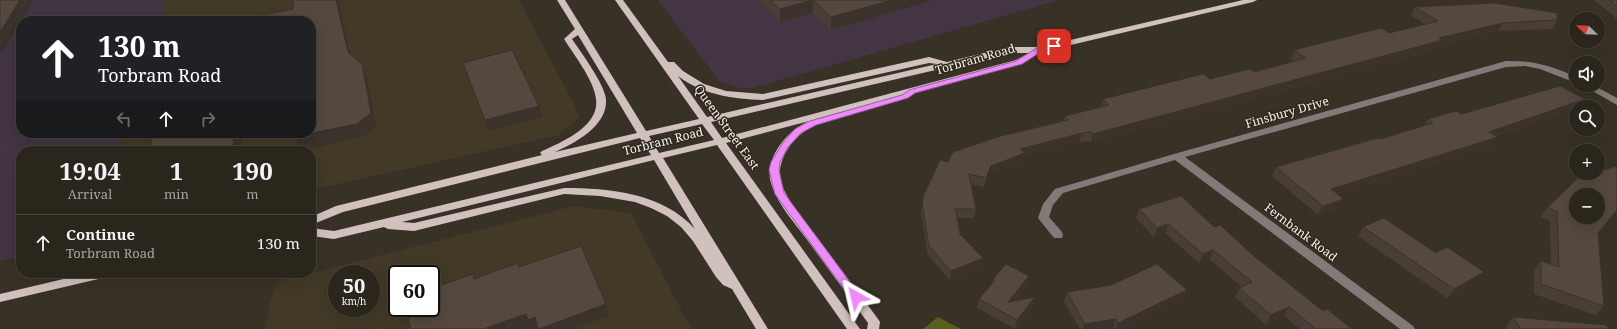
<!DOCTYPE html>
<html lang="en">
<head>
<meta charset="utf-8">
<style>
	:root { --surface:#2a261c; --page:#322e25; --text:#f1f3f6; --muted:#a5a5a3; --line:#46433b }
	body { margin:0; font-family:"Noto Serif",serif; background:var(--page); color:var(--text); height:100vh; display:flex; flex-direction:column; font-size:15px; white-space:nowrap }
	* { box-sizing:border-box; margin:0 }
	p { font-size:13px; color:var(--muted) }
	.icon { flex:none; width:22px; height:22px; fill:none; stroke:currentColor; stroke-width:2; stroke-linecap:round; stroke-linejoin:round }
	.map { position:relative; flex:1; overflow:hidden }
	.side { position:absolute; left:16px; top:146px; width:300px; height:132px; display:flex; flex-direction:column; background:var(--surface); border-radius:16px; box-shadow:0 4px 16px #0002,0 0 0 1px var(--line) }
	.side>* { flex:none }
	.guide { position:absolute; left:16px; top:16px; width:300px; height:122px; border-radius:16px; box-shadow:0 4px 16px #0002,0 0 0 1px var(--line); background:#202124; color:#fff; overflow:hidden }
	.needle { width:26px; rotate:293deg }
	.controls { position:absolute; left:1569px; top:12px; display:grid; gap:8px }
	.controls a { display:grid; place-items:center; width:36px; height:36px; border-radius:50%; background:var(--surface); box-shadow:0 4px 16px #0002,0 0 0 1px var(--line); font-size:20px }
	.speed { position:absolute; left:328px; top:265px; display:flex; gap:8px; font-size:20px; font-weight:700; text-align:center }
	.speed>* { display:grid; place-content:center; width:52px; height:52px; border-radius:50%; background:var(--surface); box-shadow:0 4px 16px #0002,0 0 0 1px var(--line); line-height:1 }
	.speed small { font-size:10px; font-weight:400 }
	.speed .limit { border:2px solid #111; border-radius:6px; background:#fff; color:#111 }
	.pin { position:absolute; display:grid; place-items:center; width:34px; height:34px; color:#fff; margin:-17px; border-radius:8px; box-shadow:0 2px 6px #0006 }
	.me { position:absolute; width:44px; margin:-22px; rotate:323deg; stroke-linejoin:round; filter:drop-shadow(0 0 3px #0008) }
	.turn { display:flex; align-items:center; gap:14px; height:84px; padding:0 16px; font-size:18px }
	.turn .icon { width:52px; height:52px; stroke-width:2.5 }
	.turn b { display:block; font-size:28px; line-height:34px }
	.lanes { display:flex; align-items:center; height:38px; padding:0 16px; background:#0003; justify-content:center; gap:20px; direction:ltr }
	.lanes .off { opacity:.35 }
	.eta { display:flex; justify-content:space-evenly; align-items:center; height:68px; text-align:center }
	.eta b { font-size:24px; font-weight:700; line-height:28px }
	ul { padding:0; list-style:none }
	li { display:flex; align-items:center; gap:12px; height:56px; padding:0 16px; border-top:1px solid var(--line) }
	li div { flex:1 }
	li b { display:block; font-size:15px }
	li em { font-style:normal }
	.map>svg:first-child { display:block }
</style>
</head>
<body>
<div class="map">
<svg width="1617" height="329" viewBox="0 0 1617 329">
	<rect width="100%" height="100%" fill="#383226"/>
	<g fill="#423927" fill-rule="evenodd">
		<polygon points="165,0 519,0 580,116 559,135 311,190 311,151 119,151 122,133 311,133 311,21 163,21"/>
		<path d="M574,206L631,213L691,329H264L276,282ZM337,274H371V308H337ZM397,274H431V308H397Z"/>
	</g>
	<g fill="#433543">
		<polygon points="0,0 165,0 163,21 21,21 21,133 122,133 119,151 21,151 21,256 0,261"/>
		<polygon points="658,0 1059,0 753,88 740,88 720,82"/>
	</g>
	<polygon fill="#54601c" points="938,317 961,329 923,329"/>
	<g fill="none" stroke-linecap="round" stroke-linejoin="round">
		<g fill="#817a78" fill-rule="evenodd">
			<path d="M1506,61C1531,60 1553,66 1576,77V83L1540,69L1525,66L1506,67L1185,157L1413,326L1415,329H1400L1175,160L1063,193L1053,205L1049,217L1062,232L1063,235L1062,238H1054L1038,218L1043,204L1055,189L1174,154Z"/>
			<polygon points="1582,85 1593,85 1617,98 1617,105"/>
		</g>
		<g fill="#d0c1be" fill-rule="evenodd">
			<path d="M557,0H565L646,131L699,119L615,0H623L668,62H674L683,71L704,84L726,91L763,94L929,57L947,62L1009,47H1040L1243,0H1257L1253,2L1041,52L1022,64L816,119L821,122L819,124C799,130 778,154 780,177C783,198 807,223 820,241C839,267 859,293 878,319L880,322L879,329H867L868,323C848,296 828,268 808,241C795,223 775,202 770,179C766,156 789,129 809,121L726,143L860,329H847L717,145L663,158L768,329H756L732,289L723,285L716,277L693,241L681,227L667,216L651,208L635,202L600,196L564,194L414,231L388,229L384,227L334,239L311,236V228L334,231L651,155L640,138L343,212L311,225V217L336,206L542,155L540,153L542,151C562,142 600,126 596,99C594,80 574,55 564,39L575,29ZM578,35L637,133L555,152C575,143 608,126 606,99C604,83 582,54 572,39ZM1009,53H1029L1016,60L722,138L711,122ZM929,63L937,64L707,117L678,76C703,95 733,99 763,100ZM702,124L714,140L659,153L649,136ZM654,160L695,229C663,193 609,188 564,188L414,223L402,222Z"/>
			<polygon points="89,273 113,273 111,276 107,277 0,302 0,294"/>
		</g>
	</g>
	<g fill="#483e36">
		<polygon points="758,0 934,0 831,30 813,13 780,22"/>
		<polygon points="1594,0 1617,0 1617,19"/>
		<polygon points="1415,7 1557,20 1552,29 1498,31 1441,45 1439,49 1090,143 1088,141 1079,142 1024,156 1023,162 989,175 984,187 971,184 976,209 974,218 958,218 960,234 981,267 950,280 928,255 921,212 923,197 948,162 1063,121 1065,116 1100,107 1103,99 1254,72 1294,61 1291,59 1294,50 1389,33 1425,24 1411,15"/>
		<polygon points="463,63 539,106 542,117 489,131 467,74"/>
		<polygon points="1585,99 1579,107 1576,107 1576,109 1496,136 1493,146 1338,194 1344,199 1339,208 1318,215 1272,176 1276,167 1380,139 1424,126 1428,119 1462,114"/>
		<polygon points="1617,166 1617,214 1615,212 1598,233 1604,306 1596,315 1534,294 1534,270 1541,261 1551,264 1550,221 1541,217 1548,207 1593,174"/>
		<polygon points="1139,209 1214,227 1254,256 1323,311 1352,329 1300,329 1284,316 1266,325 1235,297 1239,288 1242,287 1209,259 1199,263 1165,233 1154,237 1136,218"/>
		<polygon points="1363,227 1436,253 1477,281 1447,298 1358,236"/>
		<polygon points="993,279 1027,286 1015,301 1033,307 1015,329 977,308 979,299 991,284"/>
		<polygon points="1187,290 1183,299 1122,329 1113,329 1113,328 1107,329 1080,329 1064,302 1067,292"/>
		<polygon points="1513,317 1609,329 1507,329 1506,327"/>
	</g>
	<g fill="#3b322c">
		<polygon points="20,0 34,0 0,56 0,32"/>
		<polygon points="336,0 338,0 353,65 348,52"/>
		<polygon points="813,0 813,13 780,22 780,9"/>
		<polygon points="892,0 934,0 831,30 831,17"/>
		<polygon points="1503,23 1498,31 1441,45 1439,49 1090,143 1093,134 1439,38"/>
		<polygon points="362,64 367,77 376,126 363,137 301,150 294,136"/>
		<polygon points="1585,99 1579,107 1576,107 1576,109 1484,140 1489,132"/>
		<polygon points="539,106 542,117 489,131 485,120"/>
		<polygon points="234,133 242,133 241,151 213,151"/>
		<polygon points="1082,133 1079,142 1024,156 1023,162 989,175 984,187 986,178 991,166 1020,149"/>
		<polygon points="1498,137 1493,146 1327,198 1331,189"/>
		<polygon points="1344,199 1339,208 1318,215 1323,206"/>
		<polygon points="1168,224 1165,233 1154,237 1157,228"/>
		<polygon points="1213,250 1209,259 1199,263 1203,254"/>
		<polygon points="983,258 981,267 950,280 951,271"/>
		<polygon points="1484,272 1477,281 1447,298 1454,289"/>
		<polygon points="1029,276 1027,286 1006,311 1008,302"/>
		<polygon points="1187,290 1183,299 1122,329 1116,329 1118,323"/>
		<polygon points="1035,297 1033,307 1015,329 1017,320"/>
		<polygon points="606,304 609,316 575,329 539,329"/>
		<polygon points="1289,307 1284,316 1266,325 1271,315"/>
		<polygon points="526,314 535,317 539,329 531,329 530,326 522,329 487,329 486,328"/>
		<polygon points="1116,319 1113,328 1107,329 1083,329 1085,324"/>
	</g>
	<g fill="#54483f" stroke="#3b322c" fill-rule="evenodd">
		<polygon points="0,0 20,0 0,32"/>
		<polygon points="293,0 336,0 348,52 362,64 371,113 357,124 311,133 311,21 234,21 293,9"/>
		<polygon points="770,0 892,0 831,17 813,0 780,9"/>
		<polygon points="1609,0 1617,0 1617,6"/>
		<polygon points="1495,3 1557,13 1557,20 1503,23 1439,38 1443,40 1093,134 1091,132 1082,133 1020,149 1025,153 991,166 986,178 969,174 976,209 954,209 956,211 960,234 983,258 951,271 929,246 922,203 923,203 923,197 940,160 948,162 953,152 1001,136 1068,120 1065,116 1109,105 1103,99 1203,74 1210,79 1250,69 1254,72 1306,58 1294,50 1381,28 1389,33 1438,21 1415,7"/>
		<polygon points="512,50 539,106 485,120 463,63"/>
		<polygon points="1560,86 1585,99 1489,132 1498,137 1331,189 1344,199 1323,206 1276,167 1378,138 1380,139 1433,123 1428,119 1456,111 1462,114"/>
		<polygon points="155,133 234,133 233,146 213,151 151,151 152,135"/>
		<polygon points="294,133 310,133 294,136"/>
		<path d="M1617,166V210L1598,233L1604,306L1541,284V261L1559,267L1557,212L1548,207L1583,173H1592L1593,174L1598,173V172ZM1576,195H1598V217H1576Z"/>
		<polygon points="1181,196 1214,227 1220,225 1254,256 1323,311 1327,309 1352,329 1316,329 1289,307 1271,315 1239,288 1252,282 1213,250 1203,254 1168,224 1157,228 1139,209"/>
		<polygon points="1384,218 1436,253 1447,247 1484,272 1454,289 1363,227"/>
		<polygon points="581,246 606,304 539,329 538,329 535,317 528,320 526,314 486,328 487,329 411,329 406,308 431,308 431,289 473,274 474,279 518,263 519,267"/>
		<polygon points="1006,264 1029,276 1008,302 1035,297 1017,320 979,299 995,280 993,279"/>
		<polygon points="1157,264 1187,290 1118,323 1116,319 1085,324 1067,292 1111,285"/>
		<polygon points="1513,317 1606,325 1609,329 1521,329"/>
	</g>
	<polygon fill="#ed8cf9" stroke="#9a5ba2" points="1054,44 1057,45 1057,48 1042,51 1022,64 915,93 908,98 816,125 801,133 788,147 780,162 779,170 784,193 861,297 860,300 852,300 775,194 769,170 771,162 782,144 795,129 810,121 902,95 909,90 1016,61 1037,48"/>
	<g text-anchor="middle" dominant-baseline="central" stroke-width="3" stroke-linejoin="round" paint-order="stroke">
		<g font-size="12" fill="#f5f1ea" stroke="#2e281d">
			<text transform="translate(975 59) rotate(-16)">Torbram Road</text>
			<text transform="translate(1287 112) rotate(-16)">Finsbury Drive</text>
			<text transform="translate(727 127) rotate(54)">Queen Street East</text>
			<text transform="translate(663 141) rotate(-14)">Torbram Road</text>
			<text transform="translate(1301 232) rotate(37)">Fernbank Road</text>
		</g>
	</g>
</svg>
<div class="controls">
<a><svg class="needle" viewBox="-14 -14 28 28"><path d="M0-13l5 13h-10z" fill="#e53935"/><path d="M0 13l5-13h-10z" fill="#a5a5a3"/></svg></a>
<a><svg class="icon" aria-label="sound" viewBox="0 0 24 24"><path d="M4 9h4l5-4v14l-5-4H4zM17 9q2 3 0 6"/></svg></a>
<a><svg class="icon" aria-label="search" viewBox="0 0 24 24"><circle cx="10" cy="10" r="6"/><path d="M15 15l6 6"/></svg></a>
<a>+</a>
<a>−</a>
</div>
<div class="speed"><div>50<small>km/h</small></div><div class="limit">60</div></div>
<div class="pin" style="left:1054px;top:46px;background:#d93025"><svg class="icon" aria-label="arrive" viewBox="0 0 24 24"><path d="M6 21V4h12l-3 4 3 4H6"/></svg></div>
<svg class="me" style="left:856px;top:297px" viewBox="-20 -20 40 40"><path d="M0-17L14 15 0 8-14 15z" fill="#ed8cf9" stroke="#fff" stroke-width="4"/></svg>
<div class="guide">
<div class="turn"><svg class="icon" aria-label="ahead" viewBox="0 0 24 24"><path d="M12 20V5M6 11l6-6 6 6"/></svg><div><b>130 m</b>Torbram Road</div></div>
<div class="lanes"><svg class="icon off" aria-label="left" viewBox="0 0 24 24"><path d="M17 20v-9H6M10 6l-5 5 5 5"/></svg><svg class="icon" aria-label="ahead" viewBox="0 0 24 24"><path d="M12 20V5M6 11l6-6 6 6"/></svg><svg class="icon off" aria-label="right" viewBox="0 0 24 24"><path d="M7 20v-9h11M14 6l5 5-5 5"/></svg></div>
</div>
<section class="side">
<div class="eta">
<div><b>19:04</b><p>Arrival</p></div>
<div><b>1</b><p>min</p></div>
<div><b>190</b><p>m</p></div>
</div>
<ul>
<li><svg class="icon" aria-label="ahead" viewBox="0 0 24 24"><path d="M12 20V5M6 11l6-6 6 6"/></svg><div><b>Continue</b><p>Torbram Road</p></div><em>130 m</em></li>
</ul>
</section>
</div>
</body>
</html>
